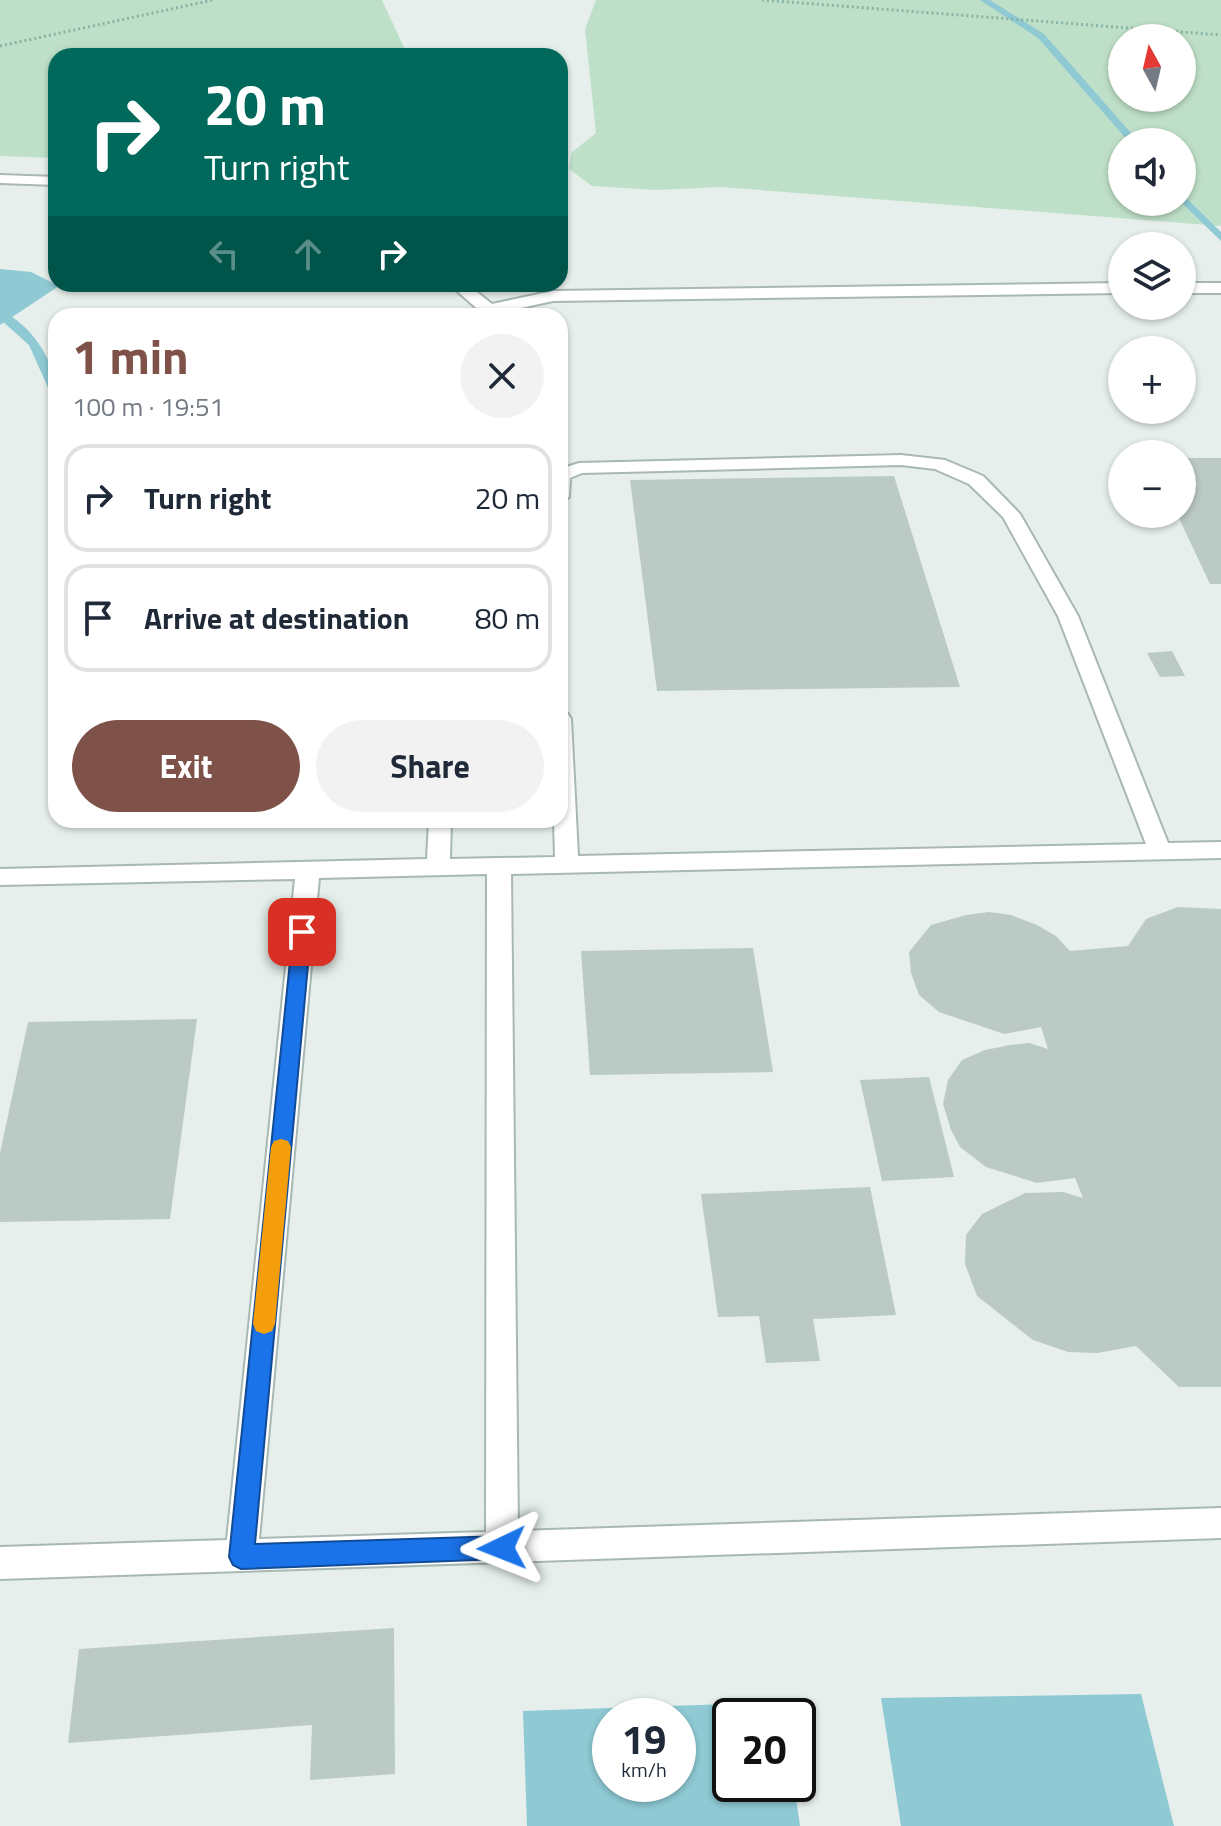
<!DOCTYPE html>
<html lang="en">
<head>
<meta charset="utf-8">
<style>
	:root { --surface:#fff; --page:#f2f2f3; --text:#1f2937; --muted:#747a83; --line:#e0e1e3; --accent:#7f5249 }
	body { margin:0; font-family:"Titillium Web",sans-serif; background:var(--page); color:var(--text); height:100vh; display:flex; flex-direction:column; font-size:30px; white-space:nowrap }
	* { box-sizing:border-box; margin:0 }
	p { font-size:26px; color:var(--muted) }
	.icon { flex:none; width:44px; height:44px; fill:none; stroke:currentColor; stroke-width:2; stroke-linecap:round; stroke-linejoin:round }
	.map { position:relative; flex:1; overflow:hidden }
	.panel { position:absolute; left:48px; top:308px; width:520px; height:520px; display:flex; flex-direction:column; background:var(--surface); border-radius:24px; box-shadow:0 2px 6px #0004 }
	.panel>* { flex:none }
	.banner { position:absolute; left:48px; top:48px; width:520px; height:244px; border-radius:24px; box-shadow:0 2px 6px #0004; background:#00695c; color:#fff; overflow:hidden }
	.needle { width:52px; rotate:352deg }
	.buttons { position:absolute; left:1108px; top:24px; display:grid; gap:16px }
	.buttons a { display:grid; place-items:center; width:88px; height:88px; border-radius:50%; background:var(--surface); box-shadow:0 2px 6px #0004; font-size:40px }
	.speed { position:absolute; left:592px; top:1698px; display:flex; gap:16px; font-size:40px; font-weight:700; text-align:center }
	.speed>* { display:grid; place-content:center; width:104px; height:104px; border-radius:50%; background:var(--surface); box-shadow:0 2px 6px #0004; line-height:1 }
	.speed small { font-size:20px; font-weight:400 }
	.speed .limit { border:4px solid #111; border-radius:12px; background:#fff; color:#111 }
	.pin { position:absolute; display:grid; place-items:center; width:68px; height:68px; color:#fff; margin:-34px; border-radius:16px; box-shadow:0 4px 12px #0006 }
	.me { position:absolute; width:88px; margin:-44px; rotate:268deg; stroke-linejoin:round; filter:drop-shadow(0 0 6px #0008) }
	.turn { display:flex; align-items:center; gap:28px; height:168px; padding:0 24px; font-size:36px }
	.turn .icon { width:104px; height:104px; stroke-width:2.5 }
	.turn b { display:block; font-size:56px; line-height:68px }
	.lanes { display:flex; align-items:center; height:76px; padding:0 24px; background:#0003; justify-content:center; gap:40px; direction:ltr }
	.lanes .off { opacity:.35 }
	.round { display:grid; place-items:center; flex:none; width:84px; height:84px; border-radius:42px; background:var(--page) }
	.overview { display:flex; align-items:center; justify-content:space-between; height:136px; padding:0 24px }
	h1 { font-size:48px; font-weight:700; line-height:60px; color:var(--accent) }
	.cta { display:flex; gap:16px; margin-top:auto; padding:16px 24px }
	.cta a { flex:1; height:92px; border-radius:48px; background:var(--accent); color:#fff; font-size:32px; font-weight:700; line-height:92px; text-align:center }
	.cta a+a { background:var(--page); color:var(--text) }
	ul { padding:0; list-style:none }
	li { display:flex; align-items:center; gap:24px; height:108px; margin:0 16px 12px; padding:0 8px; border:4px solid var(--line); border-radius:24px }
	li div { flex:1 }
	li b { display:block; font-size:30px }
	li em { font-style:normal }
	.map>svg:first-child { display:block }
</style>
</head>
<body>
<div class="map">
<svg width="1221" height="1826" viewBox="0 0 1221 1826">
	<rect width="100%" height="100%" fill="#e6efeb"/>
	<g fill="#bfe0c8" fill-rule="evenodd">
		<polygon points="0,0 382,0 408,56 56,56 56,158 0,156"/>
		<path d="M596,0H1221V226L721,187L657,190L592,186L569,169L571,153L596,133L585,29ZM1122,38H1182V98H1122ZM1122,142H1182V202H1122Z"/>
	</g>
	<g fill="#8ec9d4" fill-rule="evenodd">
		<polygon points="0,269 31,272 59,286 0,325"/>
		<polygon points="1141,1694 1174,1826 901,1826 881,1698"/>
		<path d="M783,1702L785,1716H730V1784H794L800,1826H527L523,1711ZM610,1716H678V1784H610Z"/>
	</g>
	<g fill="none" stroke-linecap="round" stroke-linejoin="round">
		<g fill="#8ec9d4" fill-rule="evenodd">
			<polygon points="980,0 990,0 1044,34 1139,142 1129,142 1038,38"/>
			<polygon points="1182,194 1221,232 1221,241 1181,202"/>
			<path d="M0,310C31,324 56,361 56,395L50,392L29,345L0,319Z"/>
		</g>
	</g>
	<g fill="#bbcac4">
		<polygon points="1182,458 1221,458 1221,584 1210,584 1177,514 1182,514"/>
		<polygon points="894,476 960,687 657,691 630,480"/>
		<polygon points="1172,651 1185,676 1160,677 1147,653"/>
		<polygon points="1178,907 1221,909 1221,1387 1179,1387 1136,1346 1097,1353 1068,1352 1033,1340 977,1296 965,1264 966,1235 982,1214 1025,1193 1063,1192 1083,1198 1075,1178 1037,1183 986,1167 960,1147 951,1130 943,1104 948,1080 962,1060 985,1050 1010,1045 1029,1043 1048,1049 1041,1027 1004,1034 939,1012 919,995 911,973 909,952 931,925 966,915 989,912 1011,915 1037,925 1056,936 1070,951 1128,946 1146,919"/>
		<polygon points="753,948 773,1072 590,1075 581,951"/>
		<polygon points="197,1019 170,1219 0,1222 0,1153 28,1022"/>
		<polygon points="929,1077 954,1177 882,1181 860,1080"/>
		<polygon points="870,1187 896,1315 813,1319 820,1361 766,1363 759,1316 718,1317 701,1194"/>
		<polygon points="394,1628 395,1774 310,1780 312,1725 68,1743 79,1649"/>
	</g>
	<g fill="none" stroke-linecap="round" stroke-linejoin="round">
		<defs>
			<g id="service">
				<polygon points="0,175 56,177 56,185 0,183"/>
				<polygon points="1122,283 1122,293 553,301 498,313 498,316 482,316 481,312 449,284 467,284 492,304 553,291"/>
				<rect x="1182" y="283" width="39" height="10"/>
				<path d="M901,455L945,460L983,476L1020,514L1078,616L1168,843L1221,842V858L511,874L518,1531L1221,1508V1538L0,1579V1547L227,1540L295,879L0,885V869L427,859L429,820H451L450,859L555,857L554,820H560V712L568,714L571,719L578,856L1146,844L1058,616L1003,517L969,484L935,469L901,465L582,473L570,478L569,497L560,503V469L579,463ZM487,874L486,1532L259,1539L319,878Z"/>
			</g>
		</defs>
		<use href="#service" stroke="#a8b8b2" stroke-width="4"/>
		<g stroke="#86b3a5" stroke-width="3" stroke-dasharray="2 3" stroke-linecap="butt">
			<polyline points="762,0 1221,35"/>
			<polyline points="0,46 213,0"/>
		</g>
		<use href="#service" fill="#fff" fill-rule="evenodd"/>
	</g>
	<polygon fill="#1a73e8" stroke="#114b97" stroke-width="2" points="302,926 311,932 255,1544 502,1536 511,1539 515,1548 511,1556 502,1559 241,1569 233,1565 229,1557 293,932"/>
	<polygon fill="#f59e0b" points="281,1139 288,1141 291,1147 275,1324 272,1331 264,1334 256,1331 253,1324 271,1147 274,1141"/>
</svg>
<div class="buttons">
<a><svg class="needle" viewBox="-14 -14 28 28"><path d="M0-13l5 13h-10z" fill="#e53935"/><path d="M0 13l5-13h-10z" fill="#747a83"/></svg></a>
<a><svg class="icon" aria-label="sound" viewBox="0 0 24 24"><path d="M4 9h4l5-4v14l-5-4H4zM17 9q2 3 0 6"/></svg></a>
<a><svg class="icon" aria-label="layers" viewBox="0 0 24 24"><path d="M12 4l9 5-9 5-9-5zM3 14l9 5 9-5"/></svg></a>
<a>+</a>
<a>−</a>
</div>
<div class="speed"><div>19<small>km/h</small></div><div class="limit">20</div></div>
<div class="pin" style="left:302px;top:932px;background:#d93025"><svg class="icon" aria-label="arrive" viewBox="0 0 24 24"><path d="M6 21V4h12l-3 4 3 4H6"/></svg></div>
<svg class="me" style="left:502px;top:1548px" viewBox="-20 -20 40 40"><path d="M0-17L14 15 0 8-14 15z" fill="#1a73e8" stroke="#fff" stroke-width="4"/></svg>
<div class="banner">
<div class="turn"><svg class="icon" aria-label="right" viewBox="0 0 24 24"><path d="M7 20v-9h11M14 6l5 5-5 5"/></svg><div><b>20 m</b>Turn right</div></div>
<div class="lanes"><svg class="icon off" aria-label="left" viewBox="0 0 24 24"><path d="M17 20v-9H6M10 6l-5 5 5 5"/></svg><svg class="icon off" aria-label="ahead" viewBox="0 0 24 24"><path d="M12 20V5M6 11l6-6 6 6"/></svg><svg class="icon" aria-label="right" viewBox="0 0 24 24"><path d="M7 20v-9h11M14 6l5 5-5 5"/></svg></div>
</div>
<section class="panel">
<div class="overview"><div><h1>1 min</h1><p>100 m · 19:51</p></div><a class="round"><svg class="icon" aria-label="close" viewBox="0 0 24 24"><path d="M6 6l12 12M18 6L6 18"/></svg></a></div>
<ul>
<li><svg class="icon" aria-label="right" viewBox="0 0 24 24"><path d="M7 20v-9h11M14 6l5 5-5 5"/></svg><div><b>Turn right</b></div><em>20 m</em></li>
<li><svg class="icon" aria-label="arrive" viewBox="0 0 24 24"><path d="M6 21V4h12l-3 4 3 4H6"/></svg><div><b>Arrive at destination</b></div><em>80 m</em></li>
</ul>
<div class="cta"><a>Exit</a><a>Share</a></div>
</section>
</div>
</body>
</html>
